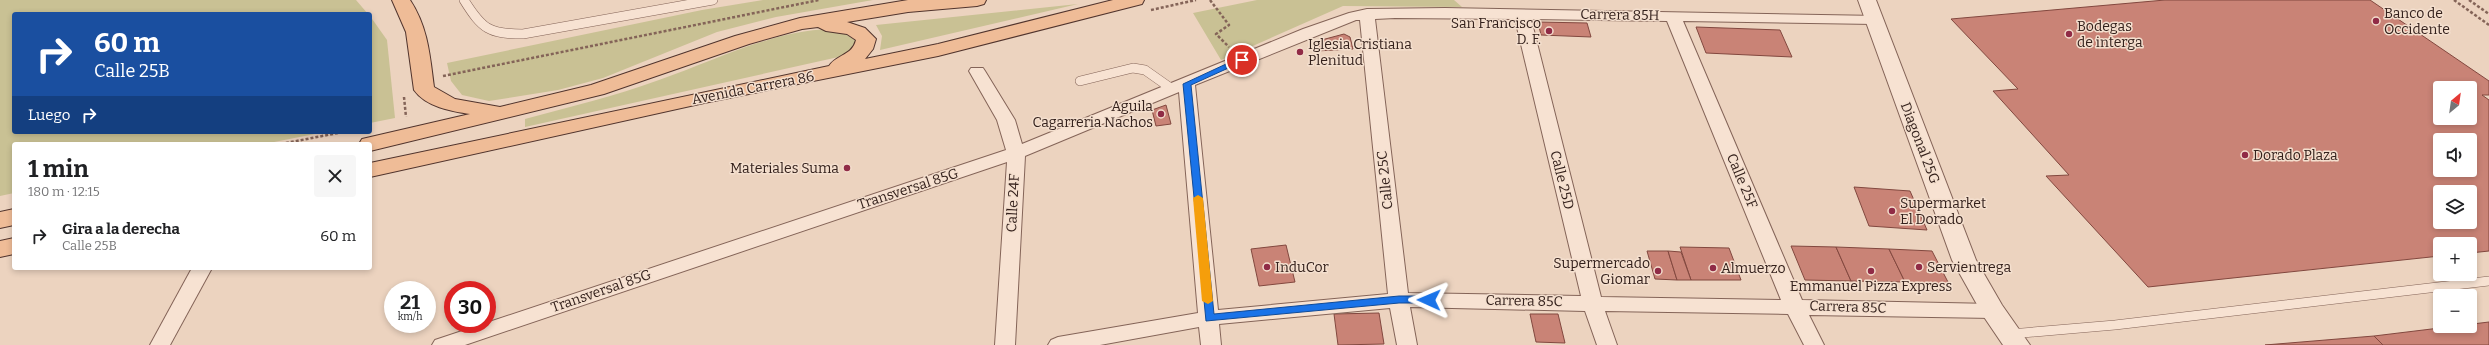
<!DOCTYPE html>
<html lang="es">
<head>
<meta charset="utf-8">
<style>
	:root { --surface:#fff; --page:#f6f6f6; --text:#202124; --muted:#757577 }
	body { margin:0; font-family:Bitter,serif; background:var(--page); color:var(--text); height:100vh; display:flex; flex-direction:column; font-size:15px; white-space:nowrap }
	* { box-sizing:border-box; margin:0 }
	p { font-size:13px; color:var(--muted) }
	.icon { flex:none; width:22px; height:22px; fill:none; stroke:currentColor; stroke-width:2; stroke-linecap:round; stroke-linejoin:round }
	.map { position:relative; flex:1; overflow:hidden }
	.side { position:absolute; left:12px; top:142px; width:360px; height:128px; display:flex; flex-direction:column; background:var(--surface); border-radius:4px; box-shadow:0 2px 6px #0003 }
	.side>* { flex:none }
	.hud { position:absolute; left:12px; top:12px; width:360px; height:122px; border-radius:4px; box-shadow:0 2px 6px #0003; background:#1a4fa0; color:#fff; overflow:hidden }
	.needle { width:26px; rotate:29deg }
	.fabs { position:absolute; left:2433px; top:81px; display:grid; gap:8px }
	.fabs a { display:grid; place-items:center; width:44px; height:44px; border-radius:4px; background:var(--surface); box-shadow:0 2px 6px #0003; font-size:20px }
	.speed { position:absolute; left:384px; top:281px; display:flex; gap:8px; font-size:20px; font-weight:700; text-align:center }
	.speed>* { display:grid; place-content:center; width:52px; height:52px; border-radius:50%; background:var(--surface); box-shadow:0 2px 6px #0003; line-height:1 }
	.speed small { font-size:10px; font-weight:400 }
	.speed .limit { border:6px solid #d22; background:#fff; color:#111 }
	.pin { position:absolute; display:grid; place-items:center; width:34px; height:34px; color:#fff; margin:-17px; border:2px solid #fff; border-radius:50%; box-shadow:0 1px 4px #0007 }
	.me { position:absolute; width:44px; margin:-22px; rotate:271deg; stroke-linejoin:round; filter:drop-shadow(0 0 3px #0008) }
	.turn { display:flex; align-items:center; gap:14px; height:84px; padding:0 16px; font-size:18px }
	.turn .icon { width:52px; height:52px; stroke-width:2.5 }
	.turn b { display:block; font-size:28px; line-height:34px }
	.then { display:flex; align-items:center; height:38px; padding:0 16px; background:#0003; gap:8px; font-size:15px }
	.round { display:grid; place-items:center; flex:none; width:42px; height:42px; border-radius:4px; background:var(--page) }
	.summary { display:flex; align-items:center; justify-content:space-between; height:68px; padding:0 16px }
	h1 { font-size:24px; font-weight:700; line-height:30px }
	ul { padding:0; list-style:none }
	li { display:flex; align-items:center; gap:12px; height:52px; padding:0 16px }
	li div { flex:1 }
	li b { display:block; font-size:15px }
	li em { font-style:normal }
	.map>svg:first-child { display:block }
</style>
</head>
<body>
<div class="map">
<svg width="2489" height="345" viewBox="0 0 2489 345">
	<rect width="100%" height="100%" fill="#ecd3bf"/>
	<g fill="#c9c194">
		<polygon points="0,0 356,0 368,14 14,14 14,132 325,132 264,144 14,144 14,193 0,196"/>
		<polygon points="763,0 873,0 776,17 717,32 603,78 558,90 489,101 462,95 451,81 447,63 702,10"/>
		<polygon points="1257,0 1454,0 1462,7 1343,6 1221,60 1193,13"/>
		<polygon points="1078,4 880,50 882,36 876,25"/>
		<polygon points="370,16 387,40 395,118 370,123"/>
		<path d="M830,29L842,32L858,42L854,49L843,56L525,127V119C570,107 615,96 659,80C714,61 770,31 830,29Z"/>
	</g>
	<g fill="#c98376" stroke="#82483f" fill-rule="evenodd">
		<path d="M2165,0H2370L2489,81V95H2482L2489,100V251L2470,253V244H2440V256L2148,287L2046,176L2069,175L1993,91L2018,89L1951,19ZM2440,88H2470V118H2440ZM2440,140H2470V170H2440ZM2440,192H2470V222H2440Z"/>
		<polygon points="1538,22 1587,23 1591,37 1541,35"/>
		<polygon points="1696,27 1780,30 1792,57 1706,53"/>
		<polygon points="1344,34 1350,37 1353,49 1316,51 1314,42"/>
		<polygon points="1166,105 1171,124 1156,126 1152,110"/>
		<polygon points="1854,187 1910,191 1927,230 1869,226"/>
		<polygon points="1286,245 1295,282 1259,286 1251,249"/>
		<polygon points="1791,246 1836,247 1851,281 1805,280"/>
		<polygon points="1680,247 1729,248 1741,280 1691,280"/>
		<polygon points="1836,247 1889,249 1905,282 1851,281"/>
		<polygon points="1889,249 1932,251 1949,284 1905,282"/>
		<polygon points="1647,251 1668,251 1677,280 1655,279"/>
		<polygon points="1668,251 1681,252 1691,280 1677,280"/>
		<polygon points="1379,313 1384,344 1338,345 1334,314"/>
		<polygon points="1530,314 1558,314 1565,343 1536,342"/>
		<polygon points="2489,322 2489,345 2383,345 2374,336"/>
		<polygon points="2374,336 2383,345 2265,345"/>
	</g>
	<g fill="none" stroke-linecap="round" stroke-linejoin="round">
		<defs>
			<g id="service">
				<path d="M464,0C482,29 489,34 523,34L713,0"/>
				<polyline points="1080,81 1133,68 1145,70 1172,89"/>
				<polyline points="2010,334 2115,325 2489,281"/>
			</g>
			<g id="minor">
				<path d="M1445,8L1879,16L1882,19L1879,22L1874,24L1683,21L1802,300L1993,304L2000,306L2003,311L2000,316L1993,318L1809,315L1824,345H1804L1788,314L1605,311L1617,345H1597L1585,311L1410,307L1417,345H1397L1390,308L1219,324L1221,345H1201L1199,327L1100,345H1048L1051,340L1058,337L1198,313L1179,92L1025,156L1015,345H995L1007,162L465,345H432L435,340L1006,150L997,120L969,71L971,68H983L985,71L1015,120L1022,144L1303,29L1349,13L1367,9ZM1395,18L1515,19L1581,296L1408,293L1375,19ZM1531,19L1667,21L1781,300L1601,297ZM1356,20H1360L1388,294L1218,310L1195,85Z"/>
				<polygon points="192,268 212,268 170,345 150,345"/>
			</g>
			<polygon id="tertiary" points="1858,0 1876,0 1976,260 2002,305 2030,345 2003,345 1984,317 1952,260"/>
			<g id="primary">
				<path d="M392,0H410C428,27 430,56 434,87L455,99L500,107L591,85L735,36L800,18L908,0H986L984,4L977,6L908,12L847,22L865,28L876,39L873,49L865,59L938,44L1113,0H1144L1142,4L938,56L704,103L370,177V163L829,66C837,54 852,56 856,40L847,34L826,31L818,27L802,29L749,44L604,94L370,151V144H359L362,139L470,114C451,111 426,107 414,90L406,32Z"/>
				<polygon points="14,209 14,225 0,228 0,212"/>
				<polygon points="14,238 14,254 0,257 0,241"/>
			</g>
		</defs>
		<use href="#service" stroke="#846458" stroke-width="10"/>
		<use href="#minor" stroke="#846458" stroke-width="2"/>
		<use href="#tertiary" stroke="#846458" stroke-width="2"/>
		<use href="#primary" stroke="#51342d" stroke-width="2"/>
		<g stroke="#846458" stroke-width="2.5" stroke-dasharray="3 2" stroke-linecap="butt">
			<polyline points="1210,0 1229,25 1216,34 1229,47"/>
			<polyline points="2454,0 2489,25"/>
			<polyline points="2469,0 2489,14"/>
			<polyline points="1151,10 1196,0"/>
			<polyline points="443,76 819,0"/>
			<polyline points="404,97 406,117"/>
			<polyline points="281,144 343,132"/>
		</g>
		<use href="#service" stroke="#f7e2d2" stroke-width="9"/>
		<use href="#minor" fill="#f7e2d2" fill-rule="evenodd"/>
		<use href="#tertiary" fill="#f7e2d2" fill-rule="evenodd"/>
		<use href="#primary" fill="#efbc97" fill-rule="evenodd"/>
	</g>
	<polygon fill="#1a73e8" stroke="#114b97" points="1239,58 1246,60 1191,85 1214,314 1399,296 1429,296 1432,298 1432,303 1399,303 1206,321 1183,84"/>
	<polygon fill="#f59e0b" points="1198,195 1203,198 1213,301 1208,304 1202,301 1193,198"/>
	<g fill="#902b46" stroke="#f4dfce" stroke-width="1.5">
		<circle cx="2376" cy="21" r="4"/>
		<circle cx="1549" cy="31" r="4"/>
		<circle cx="2069" cy="34" r="4"/>
		<circle cx="1300" cy="52" r="4"/>
		<circle cx="1161" cy="114" r="4"/>
		<circle cx="2245" cy="155" r="4"/>
		<circle cx="847" cy="168" r="4"/>
		<circle cx="1892" cy="211" r="4"/>
		<circle cx="1267" cy="267" r="4"/>
		<circle cx="1919" cy="267" r="4"/>
		<circle cx="1713" cy="268" r="4"/>
		<circle cx="1658" cy="271" r="4"/>
		<circle cx="1871" cy="271" r="4"/>
	</g>
	<g text-anchor="middle" dominant-baseline="central" stroke-width="3" stroke-linejoin="round" paint-order="stroke">
		<g font-size="14" fill="#34211c" stroke="#f4dfce" text-anchor="start">
			<text x="2384" y="13">Banco de<tspan x="2384" dy="16">Occidente</tspan></text>
			<text x="1541" y="23" text-anchor="end">San Francisco<tspan x="1541" dy="16">D. F.</tspan></text>
			<text x="2077" y="26">Bodegas<tspan x="2077" dy="16">de interga</tspan></text>
			<text x="1308" y="44">Iglesia Cristiana<tspan x="1308" dy="16">Plenitud</tspan></text>
			<text x="1153" y="106" text-anchor="end">Aguila<tspan x="1153" dy="16">Cagarreria Nachos</tspan></text>
			<text x="2253" y="155">Dorado Plaza</text>
			<text x="839" y="168" text-anchor="end">Materiales Suma</text>
			<text x="1900" y="203">Supermarket<tspan x="1900" dy="16">El Dorado</tspan></text>
			<text x="1650" y="263" text-anchor="end">Supermercado<tspan x="1650" dy="16">Giomar</tspan></text>
			<text x="1275" y="267">InduCor</text>
			<text x="1927" y="267">Servientrega</text>
			<text x="1721" y="268">Almuerzo</text>
			<text x="1871" y="286" text-anchor="middle">Emmanuel Pizza Express</text>
		</g>
		<g font-size="14" fill="#34211c" stroke="#f4dfce">
			<text transform="translate(1620 15) rotate(1)">Carrera 85H</text>
			<text transform="translate(753 88) rotate(-11)">Avenida Carrera 86</text>
			<text transform="translate(1920 143) rotate(69)">Diagonal 25G</text>
			<text transform="translate(1385 180) rotate(-96)">Calle 25C</text>
			<text transform="translate(1562 180) rotate(76)">Calle 25D</text>
			<text transform="translate(1742 181) rotate(67)">Calle 25F</text>
			<text transform="translate(908 189) rotate(-18)">Transversal 85G</text>
			<text transform="translate(1013 203) rotate(-87)">Calle 24F</text>
			<text transform="translate(601 291) rotate(-19)">Transversal 85G</text>
			<text transform="translate(1524 301) rotate(1)">Carrera 85C</text>
			<text transform="translate(1848 307) rotate(2)">Carrera 85C</text>
		</g>
	</g>
</svg>
<div class="fabs">
<a><svg class="needle" viewBox="-14 -14 28 28"><path d="M0-13l5 13h-10z" fill="#e53935"/><path d="M0 13l5-13h-10z" fill="#757577"/></svg></a>
<a><svg class="icon" aria-label="sound" viewBox="0 0 24 24"><path d="M4 9h4l5-4v14l-5-4H4zM17 9q2 3 0 6"/></svg></a>
<a><svg class="icon" aria-label="layers" viewBox="0 0 24 24"><path d="M12 4l9 5-9 5-9-5zM3 14l9 5 9-5"/></svg></a>
<a>+</a>
<a>−</a>
</div>
<div class="speed"><div>21<small>km/h</small></div><div class="limit">30</div></div>
<div class="pin" style="left:1242px;top:60px;background:#d93025"><svg class="icon" aria-label="arrive" viewBox="0 0 24 24"><path d="M6 21V4h12l-3 4 3 4H6"/></svg></div>
<svg class="me" style="left:1429px;top:300px" viewBox="-20 -20 40 40"><path d="M0-17L14 15 0 8-14 15z" fill="#1a73e8" stroke="#fff" stroke-width="4"/></svg>
<div class="hud">
<div class="turn"><svg class="icon" aria-label="right" viewBox="0 0 24 24"><path d="M7 20v-9h11M14 6l5 5-5 5"/></svg><div><b>60 m</b>Calle 25B</div></div>
<div class="then">Luego<svg class="icon" aria-label="right" viewBox="0 0 24 24"><path d="M7 20v-9h11M14 6l5 5-5 5"/></svg></div>
</div>
<section class="side">
<div class="summary"><div><h1>1 min</h1><p>180 m · 12:15</p></div><a class="round"><svg class="icon" aria-label="close" viewBox="0 0 24 24"><path d="M6 6l12 12M18 6L6 18"/></svg></a></div>
<ul>
<li><svg class="icon" aria-label="right" viewBox="0 0 24 24"><path d="M7 20v-9h11M14 6l5 5-5 5"/></svg><div><b>Gira a la derecha</b><p>Calle 25B</p></div><em>60 m</em></li>
</ul>
</section>
</div>
</body>
</html>
